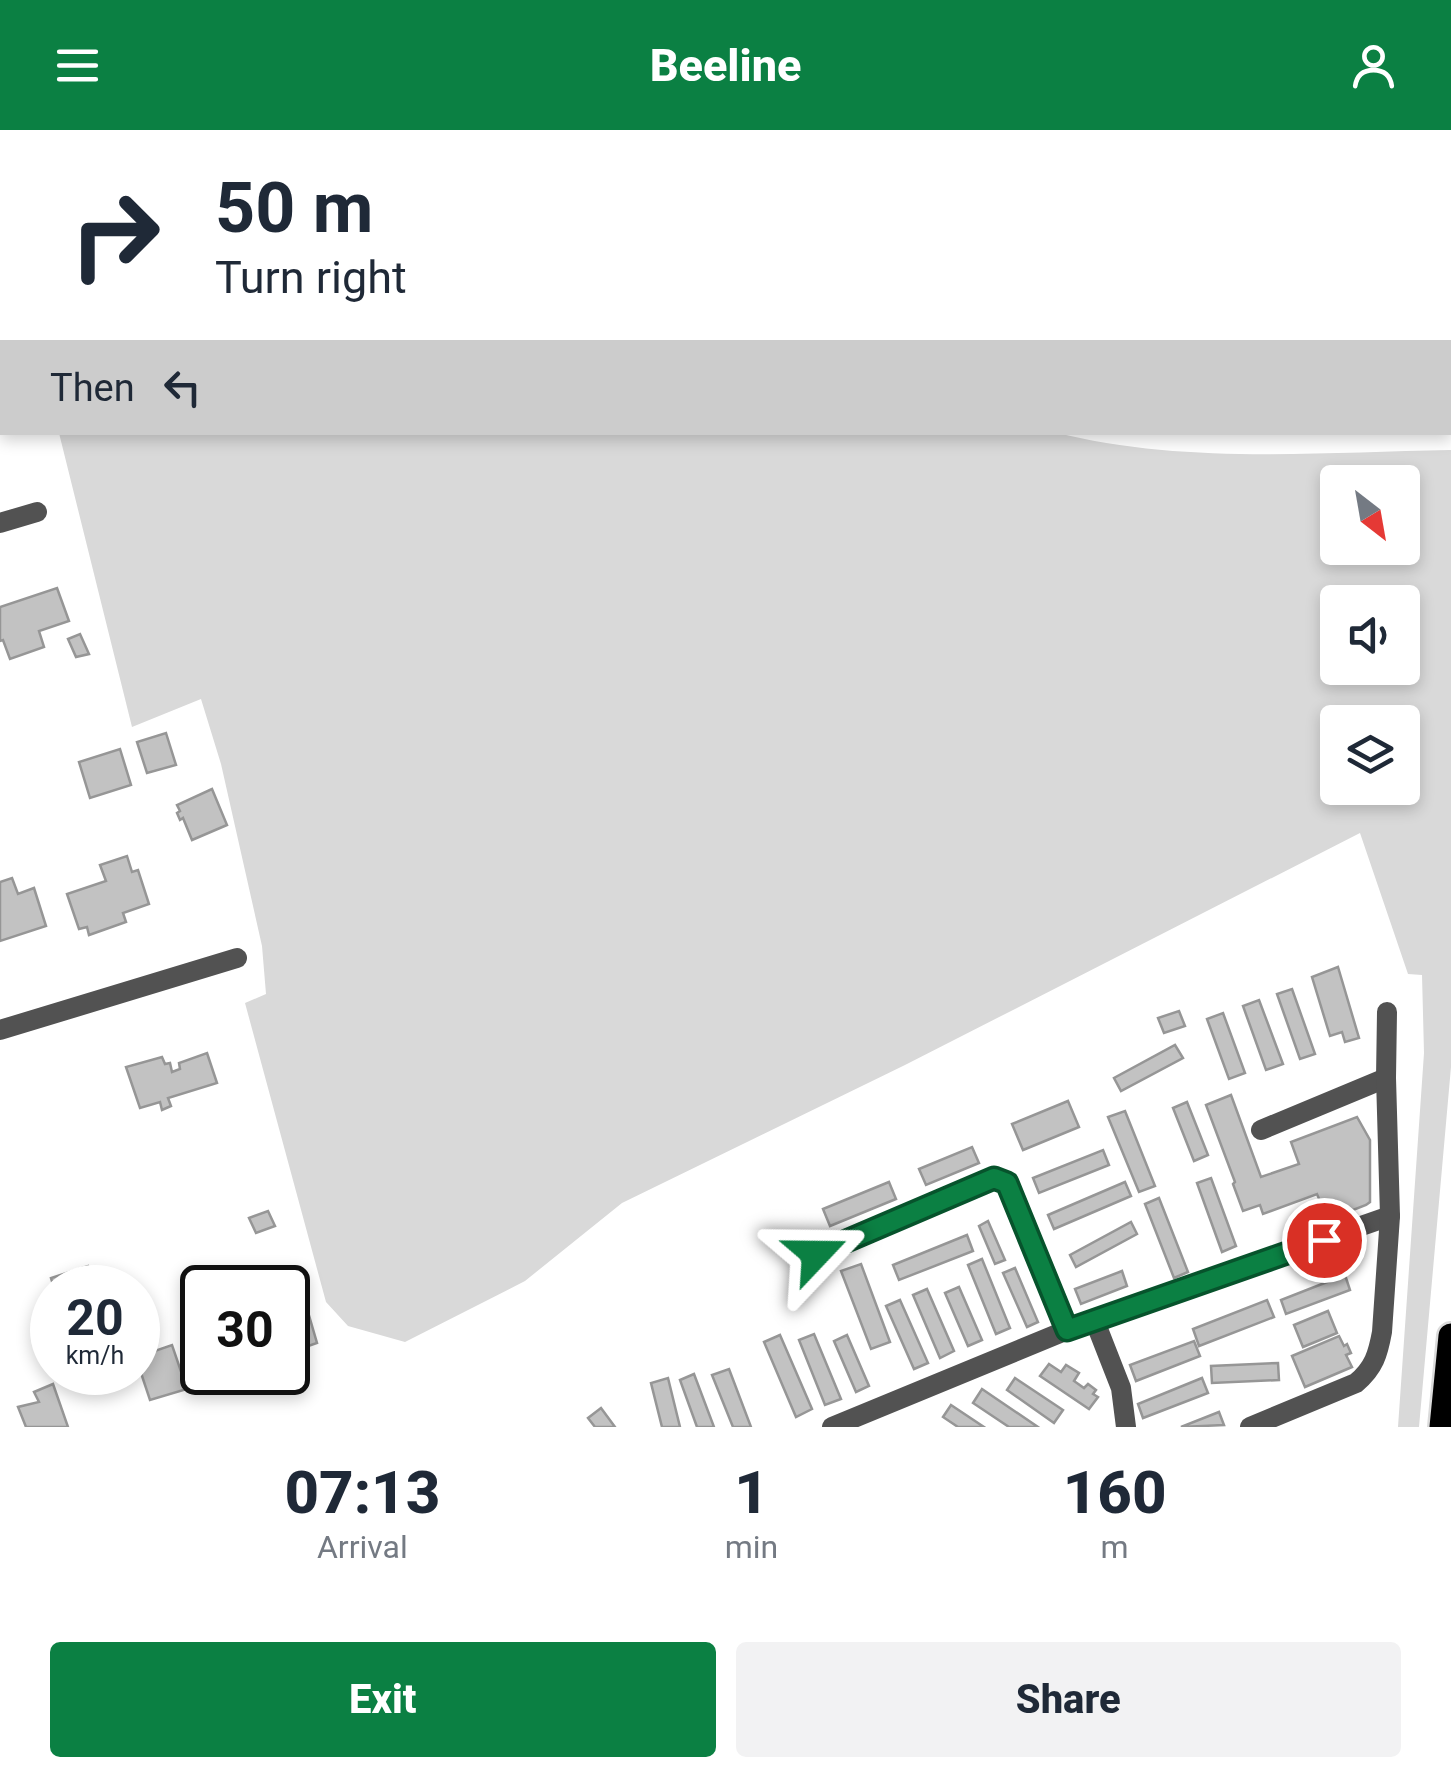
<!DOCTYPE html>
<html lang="en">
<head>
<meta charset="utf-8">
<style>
	:root { --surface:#fff; --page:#f2f2f3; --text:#1f2937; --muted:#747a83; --accent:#0b8043 }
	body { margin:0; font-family:Roboto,sans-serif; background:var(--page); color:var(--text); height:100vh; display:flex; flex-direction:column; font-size:38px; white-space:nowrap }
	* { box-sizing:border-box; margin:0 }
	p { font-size:32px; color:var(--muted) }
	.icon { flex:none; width:55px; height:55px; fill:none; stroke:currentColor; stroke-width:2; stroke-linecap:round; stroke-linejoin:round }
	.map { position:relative; height:1297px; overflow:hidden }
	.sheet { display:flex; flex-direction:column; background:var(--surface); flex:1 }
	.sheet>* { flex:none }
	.banner { position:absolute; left:0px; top:0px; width:1452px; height:305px; box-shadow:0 5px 15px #0003; background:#fff; color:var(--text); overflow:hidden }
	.needle { width:65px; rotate:149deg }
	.controls { position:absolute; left:1320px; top:335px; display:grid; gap:20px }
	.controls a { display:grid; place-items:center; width:100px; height:100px; border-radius:10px; background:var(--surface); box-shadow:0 5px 15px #0003; font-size:50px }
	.speed { position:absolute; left:30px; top:1135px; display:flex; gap:20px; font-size:50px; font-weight:700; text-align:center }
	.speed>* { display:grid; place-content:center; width:130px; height:130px; border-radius:50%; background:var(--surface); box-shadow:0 5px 15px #0003; line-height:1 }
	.speed small { font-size:25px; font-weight:400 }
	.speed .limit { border:5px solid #111; border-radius:15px; background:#fff; color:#111 }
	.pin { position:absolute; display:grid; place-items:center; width:85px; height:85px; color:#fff; margin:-42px; border:5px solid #fff; border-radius:50%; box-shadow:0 2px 10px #0007 }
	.me { position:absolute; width:110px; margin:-55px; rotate:67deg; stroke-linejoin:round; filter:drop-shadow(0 0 8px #0008) }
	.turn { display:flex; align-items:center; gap:35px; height:210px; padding:0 50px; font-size:45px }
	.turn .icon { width:130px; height:130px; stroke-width:2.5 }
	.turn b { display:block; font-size:70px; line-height:85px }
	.then { display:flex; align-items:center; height:95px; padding:0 50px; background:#0003; gap:20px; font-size:38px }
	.eta { display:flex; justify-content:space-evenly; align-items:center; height:170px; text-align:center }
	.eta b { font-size:60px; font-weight:800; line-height:70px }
	.action { display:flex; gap:20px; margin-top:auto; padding:20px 50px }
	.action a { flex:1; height:115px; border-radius:10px; background:var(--accent); color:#fff; font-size:40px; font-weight:800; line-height:115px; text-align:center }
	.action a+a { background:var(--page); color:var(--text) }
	header { display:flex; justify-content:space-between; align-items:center; height:130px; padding:0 50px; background:var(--accent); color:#fff; font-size:45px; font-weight:800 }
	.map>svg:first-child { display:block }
</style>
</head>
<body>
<header><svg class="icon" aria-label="menu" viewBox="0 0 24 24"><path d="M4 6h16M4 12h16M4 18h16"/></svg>Beeline<svg class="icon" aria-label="person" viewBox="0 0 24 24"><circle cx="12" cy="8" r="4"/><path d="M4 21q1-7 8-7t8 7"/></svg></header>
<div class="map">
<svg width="1451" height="1297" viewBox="0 0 1451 1297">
	<rect width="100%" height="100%" fill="#fff"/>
	<g fill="#d9d9d9" fill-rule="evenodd">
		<polygon points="164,0 930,0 930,2 156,2"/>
		<polygon points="968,0 1438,0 1437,2 968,2"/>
		<path d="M1054,302C1183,335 1319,322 1451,320V937L1419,1297H1398L1424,923L1422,845L1408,844L1360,703L905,935L622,1073L525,1151L405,1212L348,1196L326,1172L245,873L266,864L262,816L221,634L201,569L132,597L59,303ZM1338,352H1402V418H1338ZM1338,472H1402V538H1338ZM1338,592H1402V658H1338Z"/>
	</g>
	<g fill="#c2c2c2" stroke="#969696" stroke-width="2.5">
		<polygon points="57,458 69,491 39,501 44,517 10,529 3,510 0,511 0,477"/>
		<polygon points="80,504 89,524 76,527 68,509"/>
		<polygon points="166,603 176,635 147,643 137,612"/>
		<polygon points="120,619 131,655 90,668 79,632"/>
		<polygon points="212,659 227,695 192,710 183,688 180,690 177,683 180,681 177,675"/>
		<polygon points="127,726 132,742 138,740 149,774 123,783 126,792 89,805 87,797 79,799 67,764 106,751 100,735"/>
		<polygon points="12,748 18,764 34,758 46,796 0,811 0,752"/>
		<polygon points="1338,837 1359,908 1345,912 1342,902 1330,906 1312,847"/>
		<polygon points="1292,859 1315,924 1300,929 1277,864"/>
		<polygon points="1259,870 1283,934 1266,940 1243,876"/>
		<polygon points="1179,881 1185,896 1164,903 1158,888"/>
		<polygon points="1223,883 1245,943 1229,949 1207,889"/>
		<polygon points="1175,915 1183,928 1121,961 1114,948"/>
		<polygon points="207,923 217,953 168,968 171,976 162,980 160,972 140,978 126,937 162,927 165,934 170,933 172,942 180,939 179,933"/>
		<polygon points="1231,965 1261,1047 1299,1034 1291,1012 1357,987 1370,1010 1370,1072 1366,1075 1340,1085 1335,1071 1322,1076 1317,1064 1263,1084 1260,1075 1243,1081 1233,1054 1235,1052 1206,975"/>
		<polygon points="1068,971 1079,997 1023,1020 1012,994"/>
		<polygon points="1187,972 1208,1025 1194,1031 1173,978"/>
		<polygon points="1125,981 1155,1056 1139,1062 1108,987"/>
		<polygon points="972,1017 979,1033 926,1055 919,1039"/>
		<polygon points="1103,1020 1109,1035 1039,1063 1033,1048"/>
		<polygon points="1211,1048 1236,1116 1222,1122 1197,1053"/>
		<polygon points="889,1052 896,1069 830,1096 823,1079"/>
		<polygon points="1125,1052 1131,1066 1054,1099 1048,1085"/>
		<polygon points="1159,1068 1188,1142 1174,1148 1145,1074"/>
		<polygon points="268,1081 275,1096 256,1103 249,1088"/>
		<polygon points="988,1091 1005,1130 995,1134 979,1096"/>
		<polygon points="1131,1092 1137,1104 1076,1137 1070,1125"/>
		<polygon points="967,1105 973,1121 899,1150 893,1135"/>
		<polygon points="982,1129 1010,1198 996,1204 968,1135"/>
		<polygon points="861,1134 890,1212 871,1219 841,1141"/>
		<polygon points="88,1136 95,1158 54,1158 51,1148"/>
		<polygon points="1015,1138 1038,1192 1027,1197 1003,1143"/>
		<polygon points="1122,1141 1127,1156 1081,1174 1075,1159"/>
		<polygon points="1345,1145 1350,1160 1286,1184 1281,1170"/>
		<polygon points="959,1157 982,1210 968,1216 945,1163"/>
		<polygon points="927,1159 954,1221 940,1228 913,1165"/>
		<polygon points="900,1170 928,1233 914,1239 886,1176"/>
		<polygon points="1267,1170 1274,1187 1199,1216 1193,1199"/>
		<polygon points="1328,1181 1337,1203 1303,1217 1294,1195"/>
		<polygon points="308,1182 317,1213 291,1222 293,1225 288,1227 288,1188"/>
		<polygon points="144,1194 155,1221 172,1215 187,1259 150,1270 138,1234 138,1196"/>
		<polygon points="814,1204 841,1269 825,1275 799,1210"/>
		<polygon points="780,1205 812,1279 796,1287 764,1212"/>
		<polygon points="847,1205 869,1256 856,1262 834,1211"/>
		<polygon points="1339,1206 1344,1216 1347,1214 1351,1223 1346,1225 1352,1237 1305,1257 1292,1226"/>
		<polygon points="1194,1211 1200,1226 1136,1251 1130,1235"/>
		<polygon points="1278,1233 1279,1250 1212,1253 1211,1236"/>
		<polygon points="1049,1234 1061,1242 1066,1235 1079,1243 1074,1251 1084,1258 1088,1254 1096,1260 1093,1264 1098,1267 1089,1279 1040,1246"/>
		<polygon points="729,1239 751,1297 733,1297 712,1245"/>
		<polygon points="694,1244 714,1297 697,1297 680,1250"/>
		<polygon points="668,1248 680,1297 662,1297 651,1253"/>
		<polygon points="1015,1248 1063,1280 1054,1293 1007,1260"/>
		<polygon points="1202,1248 1208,1263 1143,1288 1138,1274"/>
		<polygon points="53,1254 68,1297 26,1297 18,1277 39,1272 34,1262"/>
		<polygon points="982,1259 1038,1297 1009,1297 973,1273"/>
		<polygon points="951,1275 984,1297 958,1297 943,1287"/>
		<polygon points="601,1278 615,1297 595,1297 588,1288"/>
		<polygon points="1219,1282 1224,1295 1181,1297"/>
	</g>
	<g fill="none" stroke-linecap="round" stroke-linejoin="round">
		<defs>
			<polyline id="primary" points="1442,1297 1451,1206"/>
			<g id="highway">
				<polyline points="946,0 946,2"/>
				<polyline points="28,2 36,0"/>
				<polyline points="0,11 2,10"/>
				<polyline points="1450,25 1451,22"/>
				<polyline points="0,68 2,68"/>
				<polyline points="1450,250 1451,250"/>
				<polyline points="1450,286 1451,286"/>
			</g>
		</defs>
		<use href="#primary" stroke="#dbdbdb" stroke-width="30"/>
		<use href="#highway" stroke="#dbdbdb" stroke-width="35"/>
		<g stroke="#525252" stroke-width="20">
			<polyline points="0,393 37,382"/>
			<polyline points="0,900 237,828"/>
			<polyline points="1261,1000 1386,948"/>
			<polyline points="816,1125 995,1048 1007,1053 1067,1200"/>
			<polyline points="1094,1189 1121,1258 1126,1297"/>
			<polyline points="832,1297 1094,1189 1390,1086"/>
			<path d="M1250,1297L1356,1253C1374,1238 1378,1224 1382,1202L1390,1086L1386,948L1387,882"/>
		</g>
		<use href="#primary" stroke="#000" stroke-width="25"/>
		<use href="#highway" stroke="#000" stroke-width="30"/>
	</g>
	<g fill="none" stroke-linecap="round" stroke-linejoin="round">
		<defs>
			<polyline id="route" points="816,1124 994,1048 1007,1053 1067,1200 1324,1110"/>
		</defs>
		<use href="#route" stroke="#07532c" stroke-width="25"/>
		<use href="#route" stroke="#0b8043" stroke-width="18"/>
	</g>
</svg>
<div class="controls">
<a><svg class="needle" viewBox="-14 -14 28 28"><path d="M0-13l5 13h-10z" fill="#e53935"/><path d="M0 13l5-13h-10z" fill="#747a83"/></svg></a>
<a><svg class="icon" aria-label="sound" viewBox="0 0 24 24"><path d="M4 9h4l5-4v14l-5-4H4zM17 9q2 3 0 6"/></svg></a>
<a><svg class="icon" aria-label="layers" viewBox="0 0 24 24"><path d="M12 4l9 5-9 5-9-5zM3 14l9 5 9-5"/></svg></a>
</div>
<div class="speed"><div>20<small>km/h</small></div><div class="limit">30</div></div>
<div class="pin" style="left:1324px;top:1110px;background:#d93025"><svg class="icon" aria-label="arrive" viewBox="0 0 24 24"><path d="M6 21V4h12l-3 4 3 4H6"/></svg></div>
<svg class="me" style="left:816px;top:1124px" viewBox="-20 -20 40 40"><path d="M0-17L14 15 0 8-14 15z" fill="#0b8043" stroke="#fff" stroke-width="4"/></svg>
<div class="banner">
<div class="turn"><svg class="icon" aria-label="right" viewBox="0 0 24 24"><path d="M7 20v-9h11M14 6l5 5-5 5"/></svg><div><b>50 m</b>Turn right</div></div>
<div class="then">Then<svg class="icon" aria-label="left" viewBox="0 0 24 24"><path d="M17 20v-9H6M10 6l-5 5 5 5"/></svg></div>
</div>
</div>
<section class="sheet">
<div class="eta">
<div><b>07:13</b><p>Arrival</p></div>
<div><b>1</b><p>min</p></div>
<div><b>160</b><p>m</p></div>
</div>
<div class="action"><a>Exit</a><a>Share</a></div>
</section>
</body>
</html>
